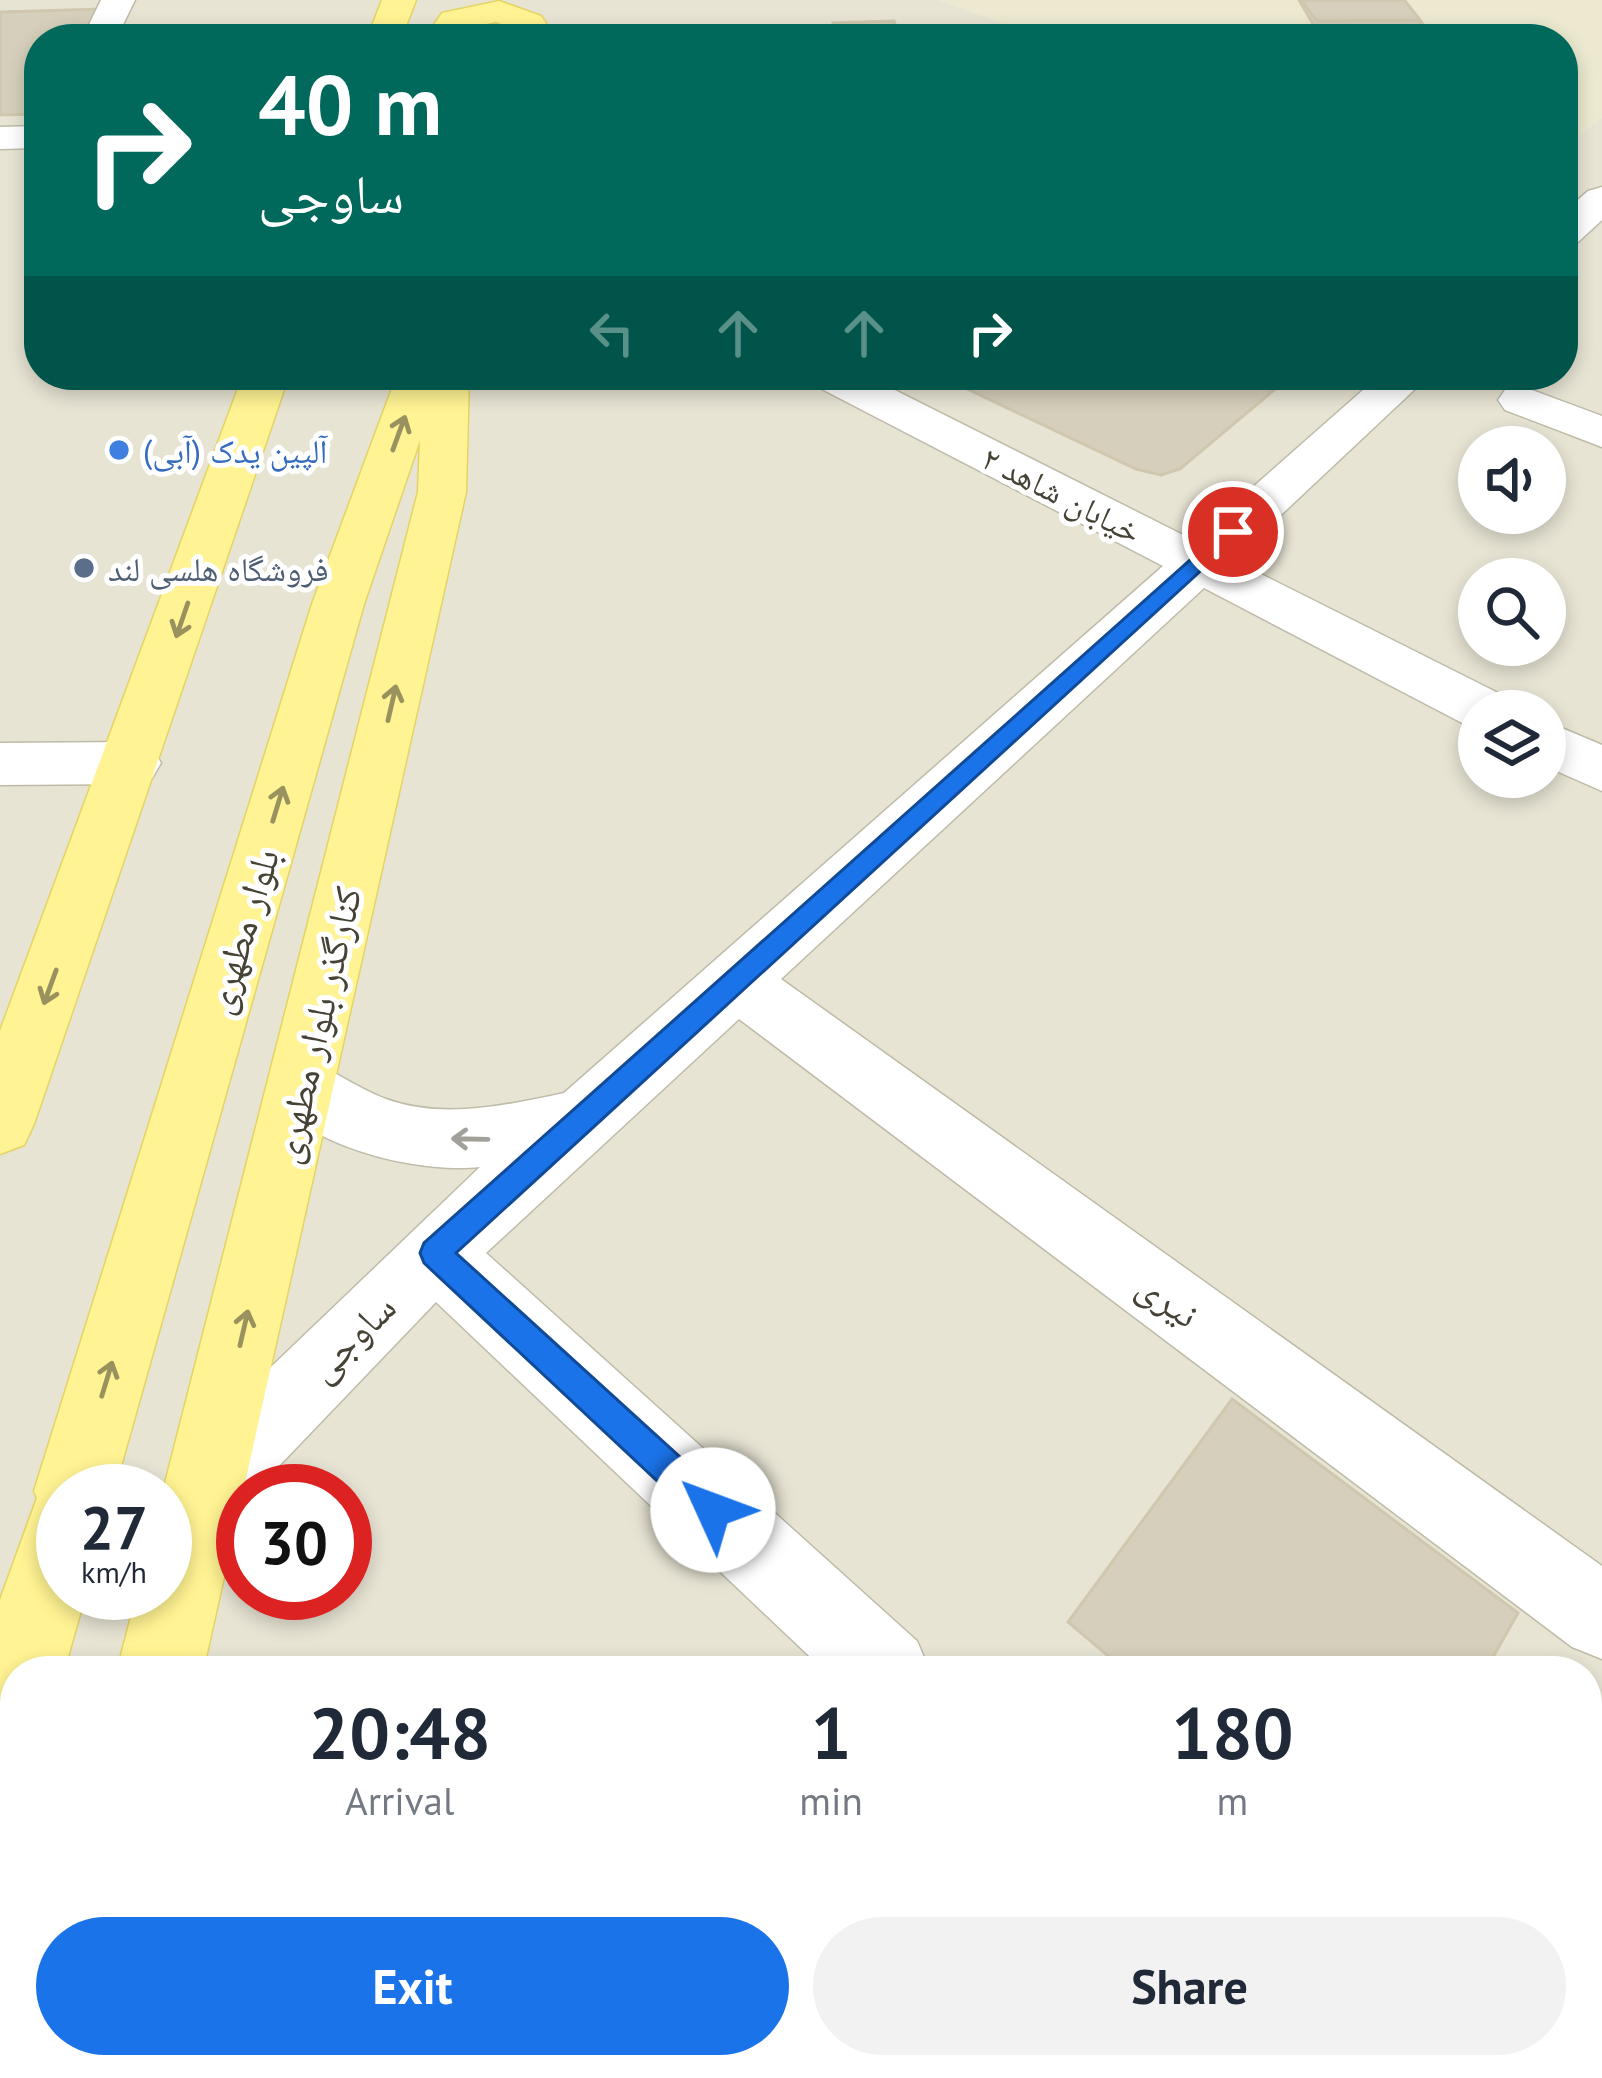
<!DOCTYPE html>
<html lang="en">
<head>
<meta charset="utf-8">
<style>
	:root { --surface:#fff; --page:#f2f2f3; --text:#1f2937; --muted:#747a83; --accent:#1a73e8 }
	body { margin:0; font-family:"PT Sans","Noto Naskh Arabic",sans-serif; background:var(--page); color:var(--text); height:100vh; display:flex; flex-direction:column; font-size:45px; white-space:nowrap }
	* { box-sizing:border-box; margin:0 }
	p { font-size:39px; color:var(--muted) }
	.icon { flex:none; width:66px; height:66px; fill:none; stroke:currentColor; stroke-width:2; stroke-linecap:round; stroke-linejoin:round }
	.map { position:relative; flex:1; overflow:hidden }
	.details { position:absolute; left:0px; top:1656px; width:1602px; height:423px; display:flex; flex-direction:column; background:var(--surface); border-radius:48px 48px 0 0; box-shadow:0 6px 18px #0003 }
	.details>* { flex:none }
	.hud { position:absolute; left:24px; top:24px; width:1554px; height:366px; border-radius:48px; box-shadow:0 6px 18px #0003; background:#00695c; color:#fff; overflow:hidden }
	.controls { position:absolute; left:1458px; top:426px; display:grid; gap:24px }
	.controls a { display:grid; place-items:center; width:108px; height:108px; border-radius:50%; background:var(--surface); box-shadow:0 6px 18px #0003; font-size:60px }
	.speed { position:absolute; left:36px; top:1464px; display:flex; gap:24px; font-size:60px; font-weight:700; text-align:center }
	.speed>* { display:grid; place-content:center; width:156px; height:156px; border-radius:50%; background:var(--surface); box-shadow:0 6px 18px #0003; line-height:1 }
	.speed small { font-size:30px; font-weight:400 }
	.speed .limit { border:18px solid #d22; background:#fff; color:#111 }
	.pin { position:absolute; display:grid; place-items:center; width:102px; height:102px; color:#fff; margin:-51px; border:6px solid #fff; border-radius:50%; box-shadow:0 3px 12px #0007 }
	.me { position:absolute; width:132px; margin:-66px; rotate:313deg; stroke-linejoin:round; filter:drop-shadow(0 0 9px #0008) }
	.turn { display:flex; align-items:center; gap:42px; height:252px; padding:0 36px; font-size:54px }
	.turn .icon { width:156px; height:156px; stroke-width:2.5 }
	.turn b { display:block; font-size:84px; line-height:102px }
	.lanes { display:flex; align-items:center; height:114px; padding:0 36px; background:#0003; justify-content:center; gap:60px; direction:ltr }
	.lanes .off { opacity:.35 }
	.eta { display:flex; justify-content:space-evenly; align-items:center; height:204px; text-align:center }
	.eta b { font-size:72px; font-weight:700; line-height:84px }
	.button { display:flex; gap:24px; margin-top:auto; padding:24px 36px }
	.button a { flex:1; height:138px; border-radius:72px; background:var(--accent); color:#fff; font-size:48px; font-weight:700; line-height:138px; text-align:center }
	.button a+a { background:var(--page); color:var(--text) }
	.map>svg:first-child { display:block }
</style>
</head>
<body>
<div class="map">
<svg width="1602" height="2078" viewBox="0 0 1602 2078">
	<rect width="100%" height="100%" fill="#f3f1e6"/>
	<path fill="#e7e4d4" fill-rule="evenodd" d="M0,0H1602V2078H0ZM39,39H1563V375H39ZM1479,447H1545V513H1479ZM1479,579H1545V645H1479ZM1479,711H1545V777H1479ZM63,1491H165V1593H63ZM243,1491H345V1593H243ZM15,1671H1587V2064H15Z"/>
	<polygon fill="#ece9d0" points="936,0 1602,0 1602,118 1563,150 1563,39 1049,39"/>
	<g fill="#d5cfbb" stroke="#d0c8ae" stroke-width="3">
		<polygon points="1299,0 1404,0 1434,39 1322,39"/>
		<polygon points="1301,0 1404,0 1420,20 1317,21"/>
		<polygon points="102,9 88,39 39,39 39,114 0,115 0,12"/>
		<polygon points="894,21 900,39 835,39 833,23"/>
		<polygon points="973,375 1292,375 1180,469 1161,475 1136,469 959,385"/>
		<polygon points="1232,1399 1518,1613 1485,1671 1126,1671 1068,1622"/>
	</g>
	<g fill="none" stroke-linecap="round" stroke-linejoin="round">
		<defs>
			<g id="minor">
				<polygon points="101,0 135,0 116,39 82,39"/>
				<polygon points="39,126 39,148 0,149 0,127"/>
				<polygon points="1602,187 1602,220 1577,243 1563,246 1563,213 1588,191"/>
				<path d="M807,375H865L1193,540L1380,375H1430L1233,560L1506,697L1514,711H1479V728L1466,725L1204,588L781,979L1602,1566V1659L1572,1647L739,1019L486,1253L917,1641L930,1671H825L436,1302L255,1491H243V1503L207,1523L179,1511L167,1483L179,1455L480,1167C418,1174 296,1146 267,1086L277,1066L301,1057C331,1068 356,1088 386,1099C443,1120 508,1105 564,1093L1163,566L814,385Z"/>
				<polygon points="1521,386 1602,416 1602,447 1505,410 1498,400 1505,390"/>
				<polygon points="1545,721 1602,745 1602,791 1545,766"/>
				<polygon points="132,742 152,748 161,763 152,778 132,784 0,785 0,743"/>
				<polygon points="1264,2064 1372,2064 1377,2078 1270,2078"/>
			</g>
			<g id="major">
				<polygon points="382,0 416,0 401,39 367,39"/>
				<polygon points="499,1 541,16 546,23 543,39 509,39 511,28 496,22 466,28 458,39 424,39 442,13"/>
				<polygon points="243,375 289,375 34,1124 24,1145 0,1154 0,1031"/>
				<polygon points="397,375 469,375 466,492 203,1671 117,1671 137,1593 165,1593 163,1491 418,492 420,440 364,604 114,1491 63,1491 63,1593 86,1593 64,1671 15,1671 15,1778 0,1784 0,1600 37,1498 34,1491 312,604"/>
				<polygon points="15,2064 113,2064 109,2078 11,2078"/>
			</g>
		</defs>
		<use href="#minor" stroke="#bfbba8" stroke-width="3"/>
		<use href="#major" stroke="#e4d463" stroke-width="3"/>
		<use href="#minor" fill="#fff" fill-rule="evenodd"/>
		<use href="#major" fill="#fff393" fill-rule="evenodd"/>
	</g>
	<defs><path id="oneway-shaft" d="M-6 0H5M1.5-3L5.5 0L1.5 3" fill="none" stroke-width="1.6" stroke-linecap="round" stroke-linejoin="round" transform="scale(3)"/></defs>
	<g stroke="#99925f">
		<use href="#oneway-shaft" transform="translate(399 433) rotate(-70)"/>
		<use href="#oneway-shaft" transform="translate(182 620) rotate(109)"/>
		<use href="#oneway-shaft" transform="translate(392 703) rotate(-77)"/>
		<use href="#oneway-shaft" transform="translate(278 804) rotate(-73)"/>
		<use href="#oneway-shaft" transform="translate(50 987) rotate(110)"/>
		<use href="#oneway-shaft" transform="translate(244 1328) rotate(-77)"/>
		<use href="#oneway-shaft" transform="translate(107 1379) rotate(-73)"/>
	</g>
	<use stroke="#a2a09a" href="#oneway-shaft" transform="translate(470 1139) rotate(-179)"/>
	<polygon fill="#1a73e8" stroke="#114b97" stroke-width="3" points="1226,528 1243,532 456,1253 725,1498 730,1510 725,1522 713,1527 701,1522 424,1263 420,1253 424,1243"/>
	<circle fill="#3f7fe0" stroke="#fff" stroke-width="4.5" cx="119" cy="450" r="12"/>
	<circle fill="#5c6f8a" stroke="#fff" stroke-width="4.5" cx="84" cy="568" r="12"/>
	<g text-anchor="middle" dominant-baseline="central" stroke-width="10" stroke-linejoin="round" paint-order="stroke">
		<g font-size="33" fill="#366cbe" stroke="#fff" text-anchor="start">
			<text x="143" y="450">آلپین یدک (آبی)</text>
		</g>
		<g font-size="33" fill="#464235" stroke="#fff">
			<text transform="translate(1062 494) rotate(27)">خیابان شاهد ۲</text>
		</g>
		<g font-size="33" fill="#4e5e75" stroke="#fff" text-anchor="start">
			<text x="108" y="568">فروشگاه هلسی لند</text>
		</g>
		<g font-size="39" fill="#464235" stroke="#fff">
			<text transform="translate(241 931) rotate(-73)">بلوار مطهری</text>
			<text transform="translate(316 1025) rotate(-77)">کنارگذر بلوار مطهری</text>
			<text transform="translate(1169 1299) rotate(36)">نیری</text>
			<text transform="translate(351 1337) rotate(-45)">ساوجی</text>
		</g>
	</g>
</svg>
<div class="controls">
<a><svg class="icon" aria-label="sound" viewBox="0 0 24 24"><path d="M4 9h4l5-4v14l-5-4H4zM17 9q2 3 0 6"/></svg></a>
<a><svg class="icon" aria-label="search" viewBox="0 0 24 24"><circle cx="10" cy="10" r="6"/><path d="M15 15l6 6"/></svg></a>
<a><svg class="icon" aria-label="layers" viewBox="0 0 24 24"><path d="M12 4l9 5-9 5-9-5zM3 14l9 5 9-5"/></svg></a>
</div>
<div class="speed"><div>27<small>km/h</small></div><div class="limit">30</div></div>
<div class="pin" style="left:1233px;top:532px;background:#d93025"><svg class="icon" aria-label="arrive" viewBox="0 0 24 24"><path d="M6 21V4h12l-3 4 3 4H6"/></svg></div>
<svg class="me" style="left:713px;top:1510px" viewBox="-20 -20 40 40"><circle r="19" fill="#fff"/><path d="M0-13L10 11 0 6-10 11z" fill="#1a73e8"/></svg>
<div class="hud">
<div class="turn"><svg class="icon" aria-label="right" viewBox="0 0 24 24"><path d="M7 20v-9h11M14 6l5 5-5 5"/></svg><div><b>40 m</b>ساوجی</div></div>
<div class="lanes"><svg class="icon off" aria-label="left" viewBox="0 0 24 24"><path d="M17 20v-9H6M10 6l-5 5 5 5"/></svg><svg class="icon off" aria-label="ahead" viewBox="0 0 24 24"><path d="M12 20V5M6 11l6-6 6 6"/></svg><svg class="icon off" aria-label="ahead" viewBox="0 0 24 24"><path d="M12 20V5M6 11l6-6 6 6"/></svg><svg class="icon" aria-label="right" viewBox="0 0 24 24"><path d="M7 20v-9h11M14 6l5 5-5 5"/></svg></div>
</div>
<section class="details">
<div class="eta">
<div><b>20:48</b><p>Arrival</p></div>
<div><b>1</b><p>min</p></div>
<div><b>180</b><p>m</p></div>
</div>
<div class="button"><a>Exit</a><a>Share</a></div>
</section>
</div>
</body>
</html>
